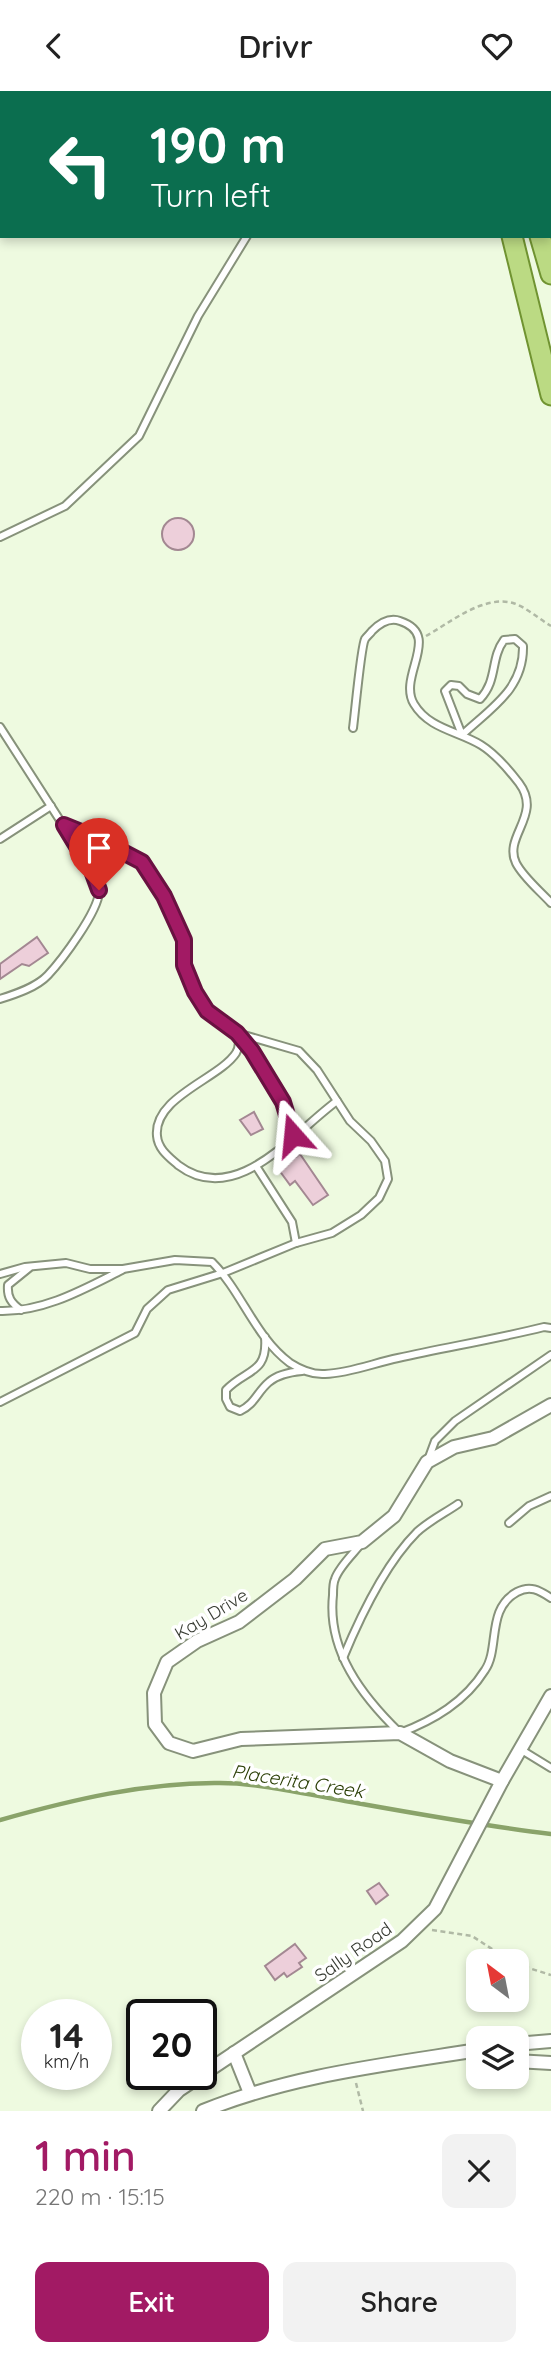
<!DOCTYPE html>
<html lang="en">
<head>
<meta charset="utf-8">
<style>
	:root { --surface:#fff; --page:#f2f2f2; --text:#222; --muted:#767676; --accent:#a21a64 }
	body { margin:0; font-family:Quicksand,sans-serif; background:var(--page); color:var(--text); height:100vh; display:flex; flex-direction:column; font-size:26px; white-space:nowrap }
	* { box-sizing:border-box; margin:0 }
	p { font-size:23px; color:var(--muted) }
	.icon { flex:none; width:38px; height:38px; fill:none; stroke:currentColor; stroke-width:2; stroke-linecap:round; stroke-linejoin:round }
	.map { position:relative; height:2020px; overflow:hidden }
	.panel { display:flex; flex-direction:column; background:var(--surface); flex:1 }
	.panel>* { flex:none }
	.top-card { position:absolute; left:0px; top:0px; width:551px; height:147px; box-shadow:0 4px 10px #0003; background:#0b6e4f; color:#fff; overflow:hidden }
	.needle { width:46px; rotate:328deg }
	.tools { position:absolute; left:466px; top:1858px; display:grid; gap:14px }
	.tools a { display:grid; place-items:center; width:63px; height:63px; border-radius:14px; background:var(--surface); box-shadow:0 4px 10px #0003; font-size:35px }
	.speed { position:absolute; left:21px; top:1908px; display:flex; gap:14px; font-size:35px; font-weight:700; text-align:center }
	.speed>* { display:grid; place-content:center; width:91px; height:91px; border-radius:50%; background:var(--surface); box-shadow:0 4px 10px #0003; line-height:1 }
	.speed small { font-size:18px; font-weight:400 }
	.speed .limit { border:4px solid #111; border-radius:10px; background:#fff; color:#111 }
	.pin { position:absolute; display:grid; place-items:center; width:60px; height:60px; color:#fff; margin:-72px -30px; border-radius:50% 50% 50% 0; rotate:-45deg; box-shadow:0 0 7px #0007 }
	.pin .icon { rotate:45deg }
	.me { position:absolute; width:77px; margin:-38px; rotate:342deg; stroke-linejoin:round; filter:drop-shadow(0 0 5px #0008) }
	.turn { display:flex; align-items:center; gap:24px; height:147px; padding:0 35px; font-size:32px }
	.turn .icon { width:91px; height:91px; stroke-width:2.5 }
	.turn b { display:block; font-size:49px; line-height:60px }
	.round { display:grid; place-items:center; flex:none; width:74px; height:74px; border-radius:14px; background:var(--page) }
	.head { display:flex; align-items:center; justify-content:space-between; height:119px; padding:0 35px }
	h1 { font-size:42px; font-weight:600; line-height:52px; color:var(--accent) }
	.cta { display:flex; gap:14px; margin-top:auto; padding:14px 35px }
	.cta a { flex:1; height:80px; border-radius:14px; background:var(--accent); color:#fff; font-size:28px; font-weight:600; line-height:80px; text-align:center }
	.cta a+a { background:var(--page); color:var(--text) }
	header { display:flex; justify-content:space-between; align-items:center; height:91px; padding:0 35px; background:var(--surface); font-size:32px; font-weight:600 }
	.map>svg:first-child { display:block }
</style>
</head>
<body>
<header><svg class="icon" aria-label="back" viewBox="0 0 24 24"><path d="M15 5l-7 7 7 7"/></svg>Drivr<svg class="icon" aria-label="heart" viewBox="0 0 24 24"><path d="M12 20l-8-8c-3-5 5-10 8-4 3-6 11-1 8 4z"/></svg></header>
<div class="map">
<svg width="551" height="2020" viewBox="0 0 551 2020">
	<rect width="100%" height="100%" fill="#eefae0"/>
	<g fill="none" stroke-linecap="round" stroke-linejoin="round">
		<path stroke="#8aa36a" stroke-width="4.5" d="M0,1729C71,1709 146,1691 220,1692C261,1692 310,1704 351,1711C418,1723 484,1735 551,1743"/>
	</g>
	<g fill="#edcfda" stroke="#a38892" stroke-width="2">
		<circle cx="178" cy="443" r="16"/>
		<polygon points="37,846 48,862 29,875 22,873 0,888 0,873"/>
		<polygon points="254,1021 263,1038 251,1044 240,1029"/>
		<polygon points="300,1063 328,1104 313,1114 295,1090 290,1094 279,1079"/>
		<polygon points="379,1792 388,1804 376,1813 367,1800"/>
		<polygon points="295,1853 306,1867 299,1872 302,1876 287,1886 284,1882 275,1889 265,1875"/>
	</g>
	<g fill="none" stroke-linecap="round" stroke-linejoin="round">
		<defs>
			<g id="service">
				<polyline points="305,2 305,0"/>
				<polyline points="0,446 65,415 139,345 198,225 247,145"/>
				<path d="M515,548L523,555C524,598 491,617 462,644L445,600L451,594L459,595L467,603L480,608C498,589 490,568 504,549Z"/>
				<polyline points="0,636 63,734 97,747 142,771 164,805 184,849 184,874 195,901 207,920 237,942 299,960 317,979 350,1030 371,1050 385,1070 388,1088 379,1107 361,1124 332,1142 296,1152 223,1182 168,1199 147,1218 135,1242 0,1311"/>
				<path d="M353,637C355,622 361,555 365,548C367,545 370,543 372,540C380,532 389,526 400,530C443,544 397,585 414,613C429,638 458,640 481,654C494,662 509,679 519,692C543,724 503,745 516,772C523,786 540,800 551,812"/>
				<polyline points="0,748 51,715"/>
				<path d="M0,908C16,903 37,896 48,884C62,869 98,821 99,801C99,779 75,752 63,734"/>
				<path d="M237,942C239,950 240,955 236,962C219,988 153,1006 157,1045C158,1058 169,1066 178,1074C236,1118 294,1041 337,1010"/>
				<path d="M238,943C263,974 282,1007 293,1044"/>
				<polyline points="256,1075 292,1131 296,1152"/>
				<path d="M0,1183L25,1176L66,1172L90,1178H123L175,1169L212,1171C242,1201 255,1246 290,1272C301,1279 312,1284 325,1283C350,1282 374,1272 398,1267C447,1256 496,1248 544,1236L551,1237"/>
				<path d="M21,1219C11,1212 7,1206 8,1194L29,1177"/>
				<path d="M0,1220C44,1221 84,1198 122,1179"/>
				<path d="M265,1246C268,1283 246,1278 226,1299V1308L230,1316L240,1320C255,1313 257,1301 269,1291C278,1283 291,1281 302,1280"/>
				<polyline points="428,1369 435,1350 455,1330 551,1264"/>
				<polyline points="509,1432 529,1415 551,1405"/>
				<path d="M361,1453C353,1463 339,1476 335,1488C333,1492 333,1500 333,1504C327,1560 362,1605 400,1642C434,1629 465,1611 485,1579C500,1557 486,1518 517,1501C530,1494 539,1499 551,1507"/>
				<path d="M343,1567C360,1526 386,1472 417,1441C429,1430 445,1422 458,1413"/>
				<polyline points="520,1658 551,1677"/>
			</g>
			<g id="minor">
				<polyline points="0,4 3,0"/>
				<polyline points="502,1690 450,1670 400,1642 241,1648 193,1660 169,1652 155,1633 154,1602 167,1571 197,1550 239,1531 295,1488 325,1458 362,1451 394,1425 427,1371 454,1356 493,1347 551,1314"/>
				<polyline points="516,1953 551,1950"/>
				<polyline points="234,1962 250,2002"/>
				<polyline points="516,1970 551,1972"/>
				<polyline points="159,2020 179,1999 402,1850 435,1818 502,1690 551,1605"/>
				<path d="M203,2020C292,1984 384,1974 478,1959"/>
			</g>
			<g id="primary">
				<polyline points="466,0 467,2"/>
				<polyline points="496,0 497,2"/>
				<polyline points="512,145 551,304"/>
				<polyline points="540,145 551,183"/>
			</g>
		</defs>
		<use href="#service" stroke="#87927b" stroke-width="10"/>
		<use href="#minor" stroke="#87927b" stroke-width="16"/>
		<use href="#primary" stroke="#709331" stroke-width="23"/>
		<g stroke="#b0b9a5" stroke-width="2.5" stroke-dasharray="5 3.5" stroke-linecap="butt">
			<path d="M426,545C451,531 483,504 513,512C526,516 539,528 551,535"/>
			<polyline points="432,1839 472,1845 512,1871"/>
			<polyline points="516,1873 551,1884"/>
			<polyline points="356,1992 363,2020"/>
		</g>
		<use href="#service" stroke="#fff" stroke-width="6"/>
		<use href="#minor" stroke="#fff" stroke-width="12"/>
		<use href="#primary" stroke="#bbda83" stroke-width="19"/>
	</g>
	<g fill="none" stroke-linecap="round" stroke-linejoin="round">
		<defs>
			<polyline id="route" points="99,799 92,780 64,734 96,747 142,771 164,805 184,849 184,874 195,901 207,920 237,942 252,960 283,1011 293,1044"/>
		</defs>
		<use href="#route" stroke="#691141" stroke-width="18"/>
		<use href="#route" stroke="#a21a64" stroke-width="12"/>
	</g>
	<g text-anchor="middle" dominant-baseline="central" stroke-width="7" stroke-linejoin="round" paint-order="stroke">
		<g font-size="18" fill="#373b32" stroke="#fff">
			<text transform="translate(211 1523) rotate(-31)">Kay Drive</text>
			<text transform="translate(353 1861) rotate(-35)">Sally Road</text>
		</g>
		<g font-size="19" font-style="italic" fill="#2b3f06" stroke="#fff">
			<text transform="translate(298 1690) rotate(9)">Placerita Creek</text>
		</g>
	</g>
</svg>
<div class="tools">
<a><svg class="needle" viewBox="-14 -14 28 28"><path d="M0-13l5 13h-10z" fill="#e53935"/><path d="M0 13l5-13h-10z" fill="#767676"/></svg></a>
<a><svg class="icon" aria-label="layers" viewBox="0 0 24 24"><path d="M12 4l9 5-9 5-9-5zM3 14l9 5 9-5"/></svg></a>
</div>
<div class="speed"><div>14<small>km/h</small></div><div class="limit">20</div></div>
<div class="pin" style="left:99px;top:799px;background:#d93025"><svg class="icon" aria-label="arrive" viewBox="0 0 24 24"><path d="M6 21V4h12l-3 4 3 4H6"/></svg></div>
<svg class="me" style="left:293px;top:1044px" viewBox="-20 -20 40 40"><path d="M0-17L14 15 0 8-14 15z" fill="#a21a64" stroke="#fff" stroke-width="4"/></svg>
<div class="top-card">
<div class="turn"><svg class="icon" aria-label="left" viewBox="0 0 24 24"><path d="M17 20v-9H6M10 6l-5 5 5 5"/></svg><div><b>190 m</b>Turn left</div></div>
</div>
</div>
<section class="panel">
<div class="head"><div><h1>1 min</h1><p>220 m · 15:15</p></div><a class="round"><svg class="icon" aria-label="close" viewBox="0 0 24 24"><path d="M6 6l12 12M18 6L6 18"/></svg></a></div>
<div class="cta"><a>Exit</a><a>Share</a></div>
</section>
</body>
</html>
